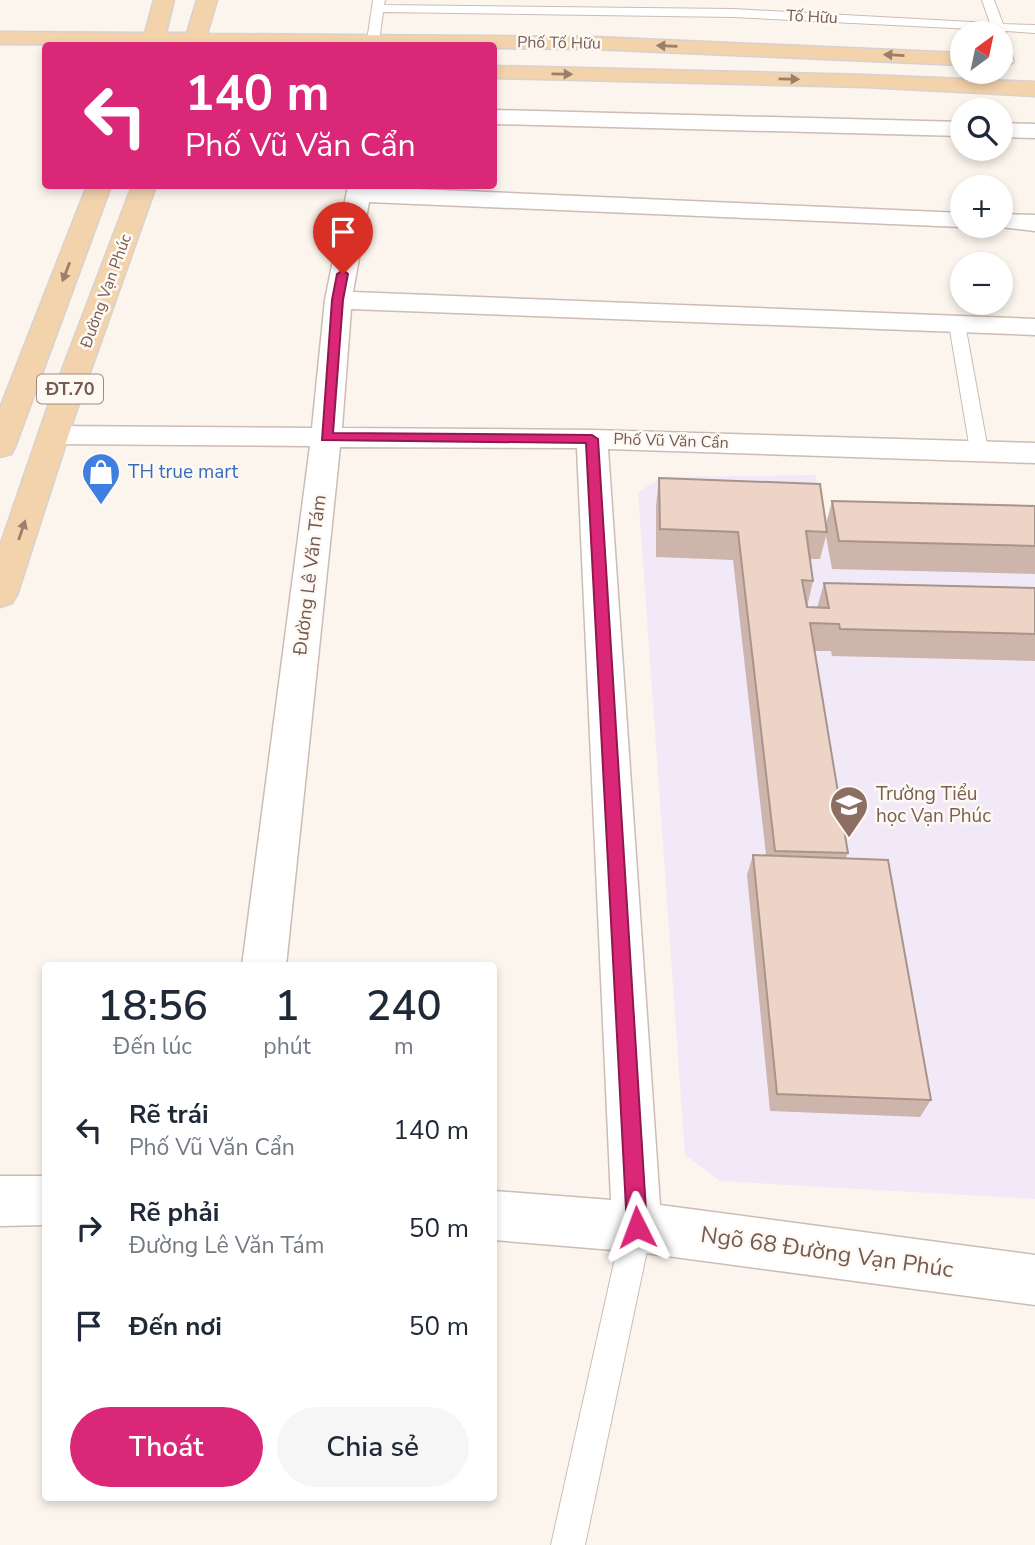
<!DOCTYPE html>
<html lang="vi">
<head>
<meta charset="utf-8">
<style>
	:root { --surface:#fff; --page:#f6f6f7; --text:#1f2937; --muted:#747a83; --accent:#db2777 }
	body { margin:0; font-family:"Nunito Sans",sans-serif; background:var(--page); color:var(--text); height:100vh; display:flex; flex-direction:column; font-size:26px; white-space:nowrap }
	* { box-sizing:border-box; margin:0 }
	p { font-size:23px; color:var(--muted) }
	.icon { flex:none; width:38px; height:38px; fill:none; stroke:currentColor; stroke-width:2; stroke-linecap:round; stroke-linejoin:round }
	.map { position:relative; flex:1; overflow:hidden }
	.side { position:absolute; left:42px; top:962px; width:455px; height:539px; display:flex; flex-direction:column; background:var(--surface); border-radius:7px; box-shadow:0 4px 10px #0003 }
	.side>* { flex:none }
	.guide { position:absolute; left:42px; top:42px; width:455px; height:147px; border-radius:7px; box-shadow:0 4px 10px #0003; background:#db2777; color:#fff; overflow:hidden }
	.needle { width:46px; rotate:33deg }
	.buttons { position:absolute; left:950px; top:21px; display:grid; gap:14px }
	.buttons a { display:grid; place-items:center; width:63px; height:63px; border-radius:50%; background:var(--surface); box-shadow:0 4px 10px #0003; font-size:35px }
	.pin { position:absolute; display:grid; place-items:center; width:60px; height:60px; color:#fff; margin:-72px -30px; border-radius:50% 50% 50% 0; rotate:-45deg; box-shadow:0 0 7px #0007 }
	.pin .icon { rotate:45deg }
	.me { position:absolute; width:77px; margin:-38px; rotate:357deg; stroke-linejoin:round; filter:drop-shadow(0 0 5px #0008) }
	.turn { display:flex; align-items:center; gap:24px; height:147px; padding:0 28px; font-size:32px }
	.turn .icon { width:91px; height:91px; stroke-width:2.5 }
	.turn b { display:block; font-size:49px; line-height:60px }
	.eta { display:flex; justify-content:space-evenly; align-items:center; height:119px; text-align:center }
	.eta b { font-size:42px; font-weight:600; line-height:49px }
	.cta { display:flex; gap:14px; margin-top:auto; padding:14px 28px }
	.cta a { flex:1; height:80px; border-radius:42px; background:var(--accent); color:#fff; font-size:28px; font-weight:600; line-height:80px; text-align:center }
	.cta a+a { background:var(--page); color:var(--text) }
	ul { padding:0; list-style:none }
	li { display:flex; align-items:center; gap:21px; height:98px; padding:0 28px }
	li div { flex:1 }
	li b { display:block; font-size:26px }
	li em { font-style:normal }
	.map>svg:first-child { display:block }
</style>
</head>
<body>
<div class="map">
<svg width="1035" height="1545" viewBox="0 0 1035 1545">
	<rect width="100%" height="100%" fill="#fbf5ed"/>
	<polygon fill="#f1e9f8" points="815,475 826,517 1035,522 1035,1199 720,1181 685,1155 638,492 662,477"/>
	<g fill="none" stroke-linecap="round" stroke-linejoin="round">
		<defs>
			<g id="service">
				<polygon points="373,0 385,0 384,5 733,9 990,23 982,0 994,0 1003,24 1035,25 1035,33 1005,31 1014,62 1008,66 1004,65 1001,59 1001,33 994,33 993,30 733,17 383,12 379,41 373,45 367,41"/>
				<polygon points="957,319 965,324 988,450 979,456 970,450 949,324"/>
				<polygon points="637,1212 647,1217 652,1227 585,1545 551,1545 622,1227 627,1217"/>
			</g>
			<g id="minor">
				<polygon points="494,110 962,122 962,136 494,124"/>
				<polygon points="1001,123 1035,124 1035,138 1001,137"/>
				<polygon points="348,186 962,213 962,226 969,226 962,227 369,202 353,292 1035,319 1035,335 351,309 342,428 592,430 1035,443 1035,463 608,449 660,1205 1035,1255 1035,1305 637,1252 494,1240 494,1191 611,1200 577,448 340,447 286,966 242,966 310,446 54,444 43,442 39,435 43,428 54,426 312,428 325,300"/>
				<polygon points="1001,214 1035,215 1035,231 992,226 1001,226"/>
				<polygon points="0,1176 46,1176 46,1225 0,1226"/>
			</g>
			<g id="primary">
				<polygon points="154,0 174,0 166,33 187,33 197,0 217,0 207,34 594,37 962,53 962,65 594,49 494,48 494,46 0,44 0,32 145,33"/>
				<polygon points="494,66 866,75 1035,82 1035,96 866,87 494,78"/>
				<polygon points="87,186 111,186 15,447 11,454 0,457 0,408"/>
				<polygon points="132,186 156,186 76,412 17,595 12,603 0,607 0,546 46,412"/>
			</g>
		</defs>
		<use href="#service" stroke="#cdbcb3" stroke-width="2"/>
		<use href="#minor" stroke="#cdbcb3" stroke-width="3"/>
		<use href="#primary" stroke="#d8d1ce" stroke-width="3"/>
		<use href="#service" fill="#fff" fill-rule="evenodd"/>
		<use href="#minor" fill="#fff" fill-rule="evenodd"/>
		<use href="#primary" fill="#f3d3ac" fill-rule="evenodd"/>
	</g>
	<polygon fill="#cdb5ab" points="659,478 826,524 832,501 1035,506 1035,574 832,569 826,536 820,559 810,559 813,581 807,607 817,608 824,583 1035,588 1035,661 832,656 831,651 815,651 848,853 846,858 931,1100 920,1117 770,1111 747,875 753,855 766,855 733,560 656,557 656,506"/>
	<g fill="#eed3c7" stroke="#a7948b" stroke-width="2">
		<polygon points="659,478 820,484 827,532 806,531 813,581 802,580 807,607 829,608 824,583 1035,588 1035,634 840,629 839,624 810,623 848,853 775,851 738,532 660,529"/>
		<polygon points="832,501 1035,506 1035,546 839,541"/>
		<polygon points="753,855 888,860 931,1100 777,1094"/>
	</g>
	<defs><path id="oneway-solid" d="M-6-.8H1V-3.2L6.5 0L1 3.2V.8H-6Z" transform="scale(1.75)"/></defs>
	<g fill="#9b7f6c">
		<use href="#oneway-solid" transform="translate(667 46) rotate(-178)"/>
		<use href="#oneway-solid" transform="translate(894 55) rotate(-177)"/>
		<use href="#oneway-solid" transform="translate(562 74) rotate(1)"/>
		<use href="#oneway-solid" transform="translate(789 79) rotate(1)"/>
		<use href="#oneway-solid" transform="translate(66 272) rotate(111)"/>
		<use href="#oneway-solid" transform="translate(22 530) rotate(-71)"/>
	</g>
	<polygon fill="#db2777" stroke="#8e194d" stroke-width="2" points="343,270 348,274 343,300 333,433 592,435 598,439 647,1227 644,1235 637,1238 630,1235 627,1227 586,443 322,440 332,300 337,274"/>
	<defs>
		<symbol id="shop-pin" viewBox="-11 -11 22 30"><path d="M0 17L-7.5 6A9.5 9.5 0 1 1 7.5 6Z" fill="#3f7fe0" stroke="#fef9f3"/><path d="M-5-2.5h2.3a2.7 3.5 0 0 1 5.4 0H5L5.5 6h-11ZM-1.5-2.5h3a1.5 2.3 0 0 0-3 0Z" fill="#fff"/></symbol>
		<symbol id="school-pin" viewBox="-11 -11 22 30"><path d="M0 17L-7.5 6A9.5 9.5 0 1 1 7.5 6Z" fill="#8d6e63" stroke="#fef9f3"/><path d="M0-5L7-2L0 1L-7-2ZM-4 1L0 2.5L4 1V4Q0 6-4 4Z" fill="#fff"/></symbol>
	</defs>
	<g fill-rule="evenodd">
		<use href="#shop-pin" x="79" y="450" width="44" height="60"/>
		<use href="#school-pin" x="827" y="783" width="44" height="60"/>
	</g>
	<g text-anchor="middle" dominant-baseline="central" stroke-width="5" stroke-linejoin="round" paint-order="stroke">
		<g font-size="16" fill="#755b51" stroke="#fef9f3">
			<text transform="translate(812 17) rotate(3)">Tố Hữu</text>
			<text transform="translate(559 43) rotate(1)">Phố Tố Hữu</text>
			<text transform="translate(106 291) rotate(-70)">Đường Vạn Phúc</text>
			<text transform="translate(671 441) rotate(2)">Phố Vũ Văn Cẩn</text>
		</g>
		<rect fill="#fef9f3" stroke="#9e8a82" stroke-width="2" x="37" y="374.5" width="66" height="29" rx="5"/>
		<g font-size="18" font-weight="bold" fill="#755b51">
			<text x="70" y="389">ĐT.70</text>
		</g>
		<g font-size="19" fill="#366cbe" stroke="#fef9f3" text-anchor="start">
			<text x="128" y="472">TH true mart</text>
		</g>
		<g font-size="19" fill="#755b51" stroke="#fef9f3">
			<text transform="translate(310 575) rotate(-83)">Đường Lê Văn Tám</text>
		</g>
		<g font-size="19" fill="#785e54" stroke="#fef9f3" text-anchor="start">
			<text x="876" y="794">Trường Tiểu<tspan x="876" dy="22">học Vạn Phúc</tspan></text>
		</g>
		<g font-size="23" fill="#755b51" stroke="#fef9f3">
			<text transform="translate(827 1252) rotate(8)">Ngõ 68 Đường Vạn Phúc</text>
		</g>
	</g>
</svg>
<div class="buttons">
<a><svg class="needle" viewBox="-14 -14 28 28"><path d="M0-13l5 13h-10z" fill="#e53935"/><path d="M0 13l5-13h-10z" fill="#747a83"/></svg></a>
<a><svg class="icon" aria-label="search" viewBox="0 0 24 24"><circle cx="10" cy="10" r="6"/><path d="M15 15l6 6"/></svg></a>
<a>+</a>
<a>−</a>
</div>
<div class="pin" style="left:343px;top:274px;background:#d93025"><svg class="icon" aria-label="arrive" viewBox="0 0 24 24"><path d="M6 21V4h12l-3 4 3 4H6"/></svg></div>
<svg class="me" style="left:637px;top:1227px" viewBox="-20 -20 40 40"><path d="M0-17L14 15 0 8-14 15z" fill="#db2777" stroke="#fff" stroke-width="4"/></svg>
<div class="guide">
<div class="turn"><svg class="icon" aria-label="left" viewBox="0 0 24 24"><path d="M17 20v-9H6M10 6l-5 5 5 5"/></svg><div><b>140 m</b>Phố Vũ Văn Cẩn</div></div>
</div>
<section class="side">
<div class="eta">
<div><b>18:56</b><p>Đến lúc</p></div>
<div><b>1</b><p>phút</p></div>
<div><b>240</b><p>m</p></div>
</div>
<ul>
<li><svg class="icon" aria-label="left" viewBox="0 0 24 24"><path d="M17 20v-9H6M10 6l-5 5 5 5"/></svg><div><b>Rẽ trái</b><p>Phố Vũ Văn Cẩn</p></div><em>140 m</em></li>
<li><svg class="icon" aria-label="right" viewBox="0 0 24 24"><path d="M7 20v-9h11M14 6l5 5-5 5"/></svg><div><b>Rẽ phải</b><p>Đường Lê Văn Tám</p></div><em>50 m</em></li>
<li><svg class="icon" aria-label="arrive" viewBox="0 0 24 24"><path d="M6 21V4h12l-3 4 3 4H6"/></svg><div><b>Đến nơi</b></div><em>50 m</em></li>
</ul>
<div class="cta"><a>Thoát</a><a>Chia sẻ</a></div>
</section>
</div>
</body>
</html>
